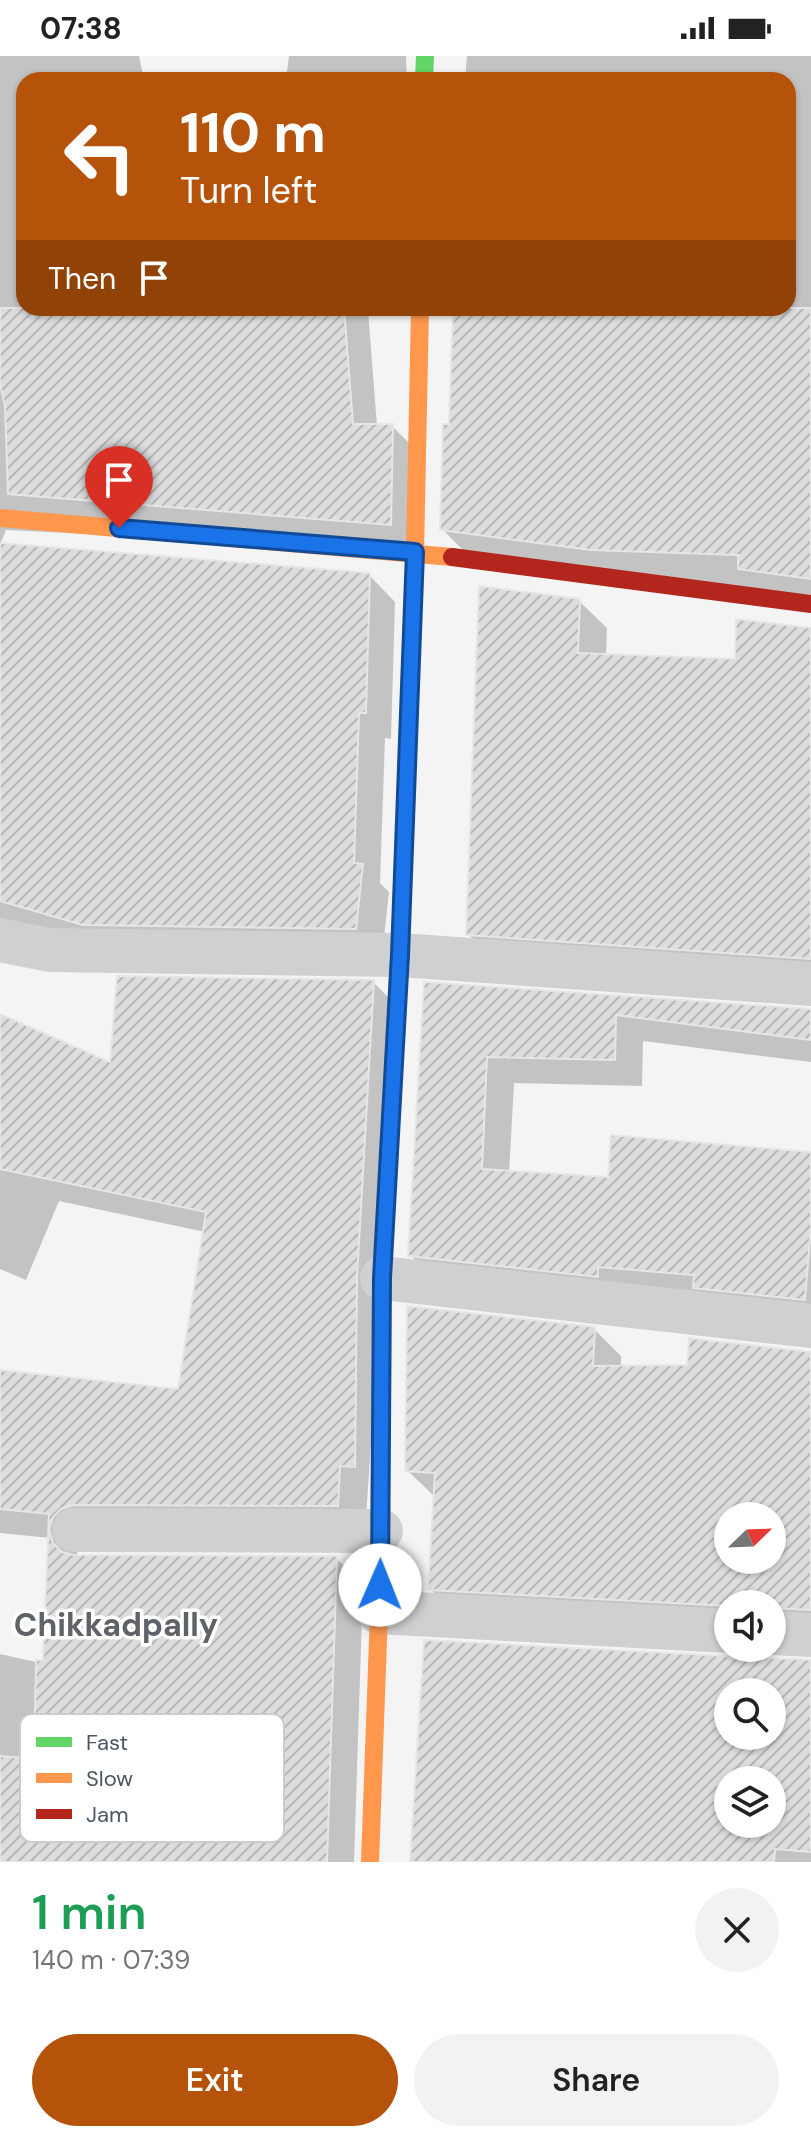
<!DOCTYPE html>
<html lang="en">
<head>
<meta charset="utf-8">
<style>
	:root { --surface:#fff; --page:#f2f2f2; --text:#222; --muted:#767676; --accent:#b45309 }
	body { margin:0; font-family:"DM Sans",sans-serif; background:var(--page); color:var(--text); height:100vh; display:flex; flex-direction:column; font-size:30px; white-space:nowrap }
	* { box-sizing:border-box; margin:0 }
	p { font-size:26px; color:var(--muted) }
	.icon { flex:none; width:44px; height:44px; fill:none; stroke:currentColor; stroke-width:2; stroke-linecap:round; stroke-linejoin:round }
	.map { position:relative; height:1806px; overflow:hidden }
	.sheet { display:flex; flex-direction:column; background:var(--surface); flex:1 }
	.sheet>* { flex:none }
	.top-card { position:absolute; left:16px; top:16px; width:780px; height:244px; border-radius:24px; box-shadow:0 2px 6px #0004; background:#b45309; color:#fff; overflow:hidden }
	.needle { width:52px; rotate:67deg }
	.buttons { position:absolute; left:714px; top:1446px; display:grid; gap:16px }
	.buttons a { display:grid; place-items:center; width:72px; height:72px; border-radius:50%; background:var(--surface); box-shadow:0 2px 6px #0004; font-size:40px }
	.pin { position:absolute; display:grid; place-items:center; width:68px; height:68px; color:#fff; margin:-82px -34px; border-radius:50% 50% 50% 0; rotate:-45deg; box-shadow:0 0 8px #0007 }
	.pin .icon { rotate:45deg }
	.me { position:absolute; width:88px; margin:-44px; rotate:1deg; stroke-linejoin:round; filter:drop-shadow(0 0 6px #0008) }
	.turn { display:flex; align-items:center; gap:28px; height:168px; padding:0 32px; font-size:36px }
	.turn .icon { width:104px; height:104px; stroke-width:2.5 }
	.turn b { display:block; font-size:56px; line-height:68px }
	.then { display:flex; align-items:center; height:76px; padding:0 32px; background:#0003; gap:16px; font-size:30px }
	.round { display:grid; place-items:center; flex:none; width:84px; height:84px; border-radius:42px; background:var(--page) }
	.headline { display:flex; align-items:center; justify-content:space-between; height:136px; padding:0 32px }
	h1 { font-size:48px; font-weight:600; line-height:60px; color:#1e9e55 }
	.action { display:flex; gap:16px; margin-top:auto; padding:16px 32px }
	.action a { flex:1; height:92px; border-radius:48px; background:var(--accent); color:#fff; font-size:32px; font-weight:600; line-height:92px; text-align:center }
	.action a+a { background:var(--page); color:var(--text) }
	.status { display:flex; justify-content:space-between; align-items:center; height:56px; padding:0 40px; background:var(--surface); direction:ltr }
	.status svg { height:22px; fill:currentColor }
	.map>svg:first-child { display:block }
</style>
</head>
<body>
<div class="status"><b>07:38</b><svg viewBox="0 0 49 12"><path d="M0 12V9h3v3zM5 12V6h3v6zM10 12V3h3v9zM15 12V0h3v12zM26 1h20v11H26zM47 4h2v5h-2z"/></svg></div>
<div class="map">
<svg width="811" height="1806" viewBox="0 0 811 1806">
	<defs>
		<pattern id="building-hatch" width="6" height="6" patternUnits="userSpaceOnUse" patternTransform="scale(2)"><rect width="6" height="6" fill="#ddddde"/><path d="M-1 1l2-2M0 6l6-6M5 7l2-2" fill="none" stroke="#b5b6b7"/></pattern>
	</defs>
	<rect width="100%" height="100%" fill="#f4f4f4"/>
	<g fill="#0003" fill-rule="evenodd">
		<polygon points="0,0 139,0 144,24 24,24 24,252 401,252 368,254 377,370 392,370 418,396 416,494 6,474 0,489 369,519 395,546 391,683 385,682 380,827 389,836 382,899 111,895 0,862"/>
		<polygon points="289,0 406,0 407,24 286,24"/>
		<polygon points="467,0 811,0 811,545 470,501 442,473 451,371 454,252 788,252 788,24 465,24"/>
		<polygon points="579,545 607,572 606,600 737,605 811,574 811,927 495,905 468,878"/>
		<polygon points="373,926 400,953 365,1476 80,1488 76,1501 336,1502 363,1529 354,1806 0,1806 0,1598 45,1608 50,1482 0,1477 0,1316 179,1335 205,1176 59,1145 26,1224 0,1213 0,961 112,1009"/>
		<polygon points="425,928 811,955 811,1006 643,985 642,1030 514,1027 509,1117 610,1123 811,1098 811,1268 438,1226 410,1199"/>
		<path d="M594,1273L621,1300V1312L689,1311L811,1297V1579L772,1583V1548H728V1575L457,1560L430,1533L436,1442L407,1414ZM728,1460H772V1504H728Z"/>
		<path d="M748,1592L770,1604L811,1606V1806H419L727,1602L741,1599ZM728,1636H772V1680H728ZM728,1724H772V1768H728Z"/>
	</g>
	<g fill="url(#building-hatch)" stroke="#e5e6e7" stroke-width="2" fill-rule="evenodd">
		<polygon points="0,252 344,252 353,368 393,368 391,469 8,438 5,350 0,328"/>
		<polygon points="453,252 811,252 811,523 738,513 738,499 591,494 440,474 443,368 449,368"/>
		<polygon points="0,487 370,517 366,657 359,657 354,807 363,808 356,873 83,869 0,845"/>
		<polygon points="479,530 580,543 578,597 735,603 736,563 811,572 811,903 466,879"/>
		<polygon points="117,920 374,924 357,1221 355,1411 340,1410 338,1450 74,1449 61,1453 53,1461 49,1473 53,1487 62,1496 74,1499 337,1500 327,1806 0,1806 0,1700 34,1703 36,1604 43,1604 49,1458 0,1453 0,1314 178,1333 206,1156 0,1113 0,958 110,1006"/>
		<polygon points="424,926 811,953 811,984 616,959 615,1004 487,1001 482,1113 608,1121 611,1079 811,1096 811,1170 805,1244 693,1232 694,1219 598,1211 598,1221 408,1200"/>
		<path d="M407,1250L595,1271L593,1310L687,1309L689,1282L811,1296V1554L772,1552V1548L728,1550L428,1534L435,1417L405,1415ZM728,1460H772V1504H728Z"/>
		<path d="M424,1584L727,1600L739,1598L745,1592H753L759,1598L770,1602L811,1604V1796L775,1793L774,1806H410ZM728,1636H772V1680H728ZM728,1724H772V1768H728Z"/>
	</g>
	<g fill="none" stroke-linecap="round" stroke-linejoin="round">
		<g stroke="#ced0d2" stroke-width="44">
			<polyline points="0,884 50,894 400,899 811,928"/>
			<polyline points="382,1222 811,1270"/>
			<polyline points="74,1474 381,1475"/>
			<polyline points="379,1556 728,1575"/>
			<polyline points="772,1577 811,1579"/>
		</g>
		<g stroke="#63d668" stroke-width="18">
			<polyline points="424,24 425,0"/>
			<polyline points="380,1401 382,1222 401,864"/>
		</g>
		<g stroke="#ff974d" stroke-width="18">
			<polyline points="0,462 452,501"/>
			<polyline points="401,864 415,496 420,252"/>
			<polyline points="370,1806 379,1556 380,1401"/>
		</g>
		<polyline stroke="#b3261e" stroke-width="18" points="452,501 811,548"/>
	</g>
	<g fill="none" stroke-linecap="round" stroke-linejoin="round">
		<defs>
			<polyline id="route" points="119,472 415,496 400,899 382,1222 380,1529"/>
		</defs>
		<use href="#route" stroke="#114b97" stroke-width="20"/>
		<use href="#route" stroke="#1a73e8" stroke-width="14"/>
	</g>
	<g text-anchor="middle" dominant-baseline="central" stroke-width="7" stroke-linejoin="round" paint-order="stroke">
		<g font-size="32" font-weight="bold" fill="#5f6368" stroke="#fff">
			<text x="116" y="1569">Chikkadpally</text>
		</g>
	</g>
	<rect x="20" y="1658" width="264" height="128" rx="12" fill="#fff" stroke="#c9ccd0" stroke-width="2"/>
	<rect x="36" y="1681" width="36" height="10" fill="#63d668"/>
	<rect x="36" y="1717" width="36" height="10" fill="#ff974d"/>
	<rect x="36" y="1753" width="36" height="10" fill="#b3261e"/>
	<g font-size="22" fill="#4a5661">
		<text x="86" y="1694">Fast</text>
		<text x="86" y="1730">Slow</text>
		<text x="86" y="1766">Jam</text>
	</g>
</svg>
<div class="buttons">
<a><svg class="needle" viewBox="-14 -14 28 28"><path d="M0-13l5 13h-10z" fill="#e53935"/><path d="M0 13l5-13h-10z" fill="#767676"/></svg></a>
<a><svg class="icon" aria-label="sound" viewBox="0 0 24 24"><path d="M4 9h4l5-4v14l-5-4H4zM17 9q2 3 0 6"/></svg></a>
<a><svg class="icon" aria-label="search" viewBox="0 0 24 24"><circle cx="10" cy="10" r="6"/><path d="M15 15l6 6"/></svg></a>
<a><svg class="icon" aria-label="layers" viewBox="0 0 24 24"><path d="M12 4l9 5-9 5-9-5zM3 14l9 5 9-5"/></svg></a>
</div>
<div class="pin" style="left:119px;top:472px;background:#d93025"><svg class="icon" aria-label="arrive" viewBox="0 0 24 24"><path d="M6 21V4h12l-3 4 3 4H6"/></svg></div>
<svg class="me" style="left:380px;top:1529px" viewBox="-20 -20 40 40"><circle r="19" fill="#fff"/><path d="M0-13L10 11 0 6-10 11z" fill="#1a73e8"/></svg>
<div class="top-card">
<div class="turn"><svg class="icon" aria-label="left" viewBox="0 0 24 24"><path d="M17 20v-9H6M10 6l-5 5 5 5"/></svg><div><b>110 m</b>Turn left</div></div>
<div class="then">Then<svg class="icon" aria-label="arrive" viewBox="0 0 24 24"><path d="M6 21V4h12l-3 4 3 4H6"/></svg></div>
</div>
</div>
<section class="sheet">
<div class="headline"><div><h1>1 min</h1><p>140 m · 07:39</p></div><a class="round"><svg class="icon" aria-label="close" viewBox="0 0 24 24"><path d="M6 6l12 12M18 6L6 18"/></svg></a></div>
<div class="action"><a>Exit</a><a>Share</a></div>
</section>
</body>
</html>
